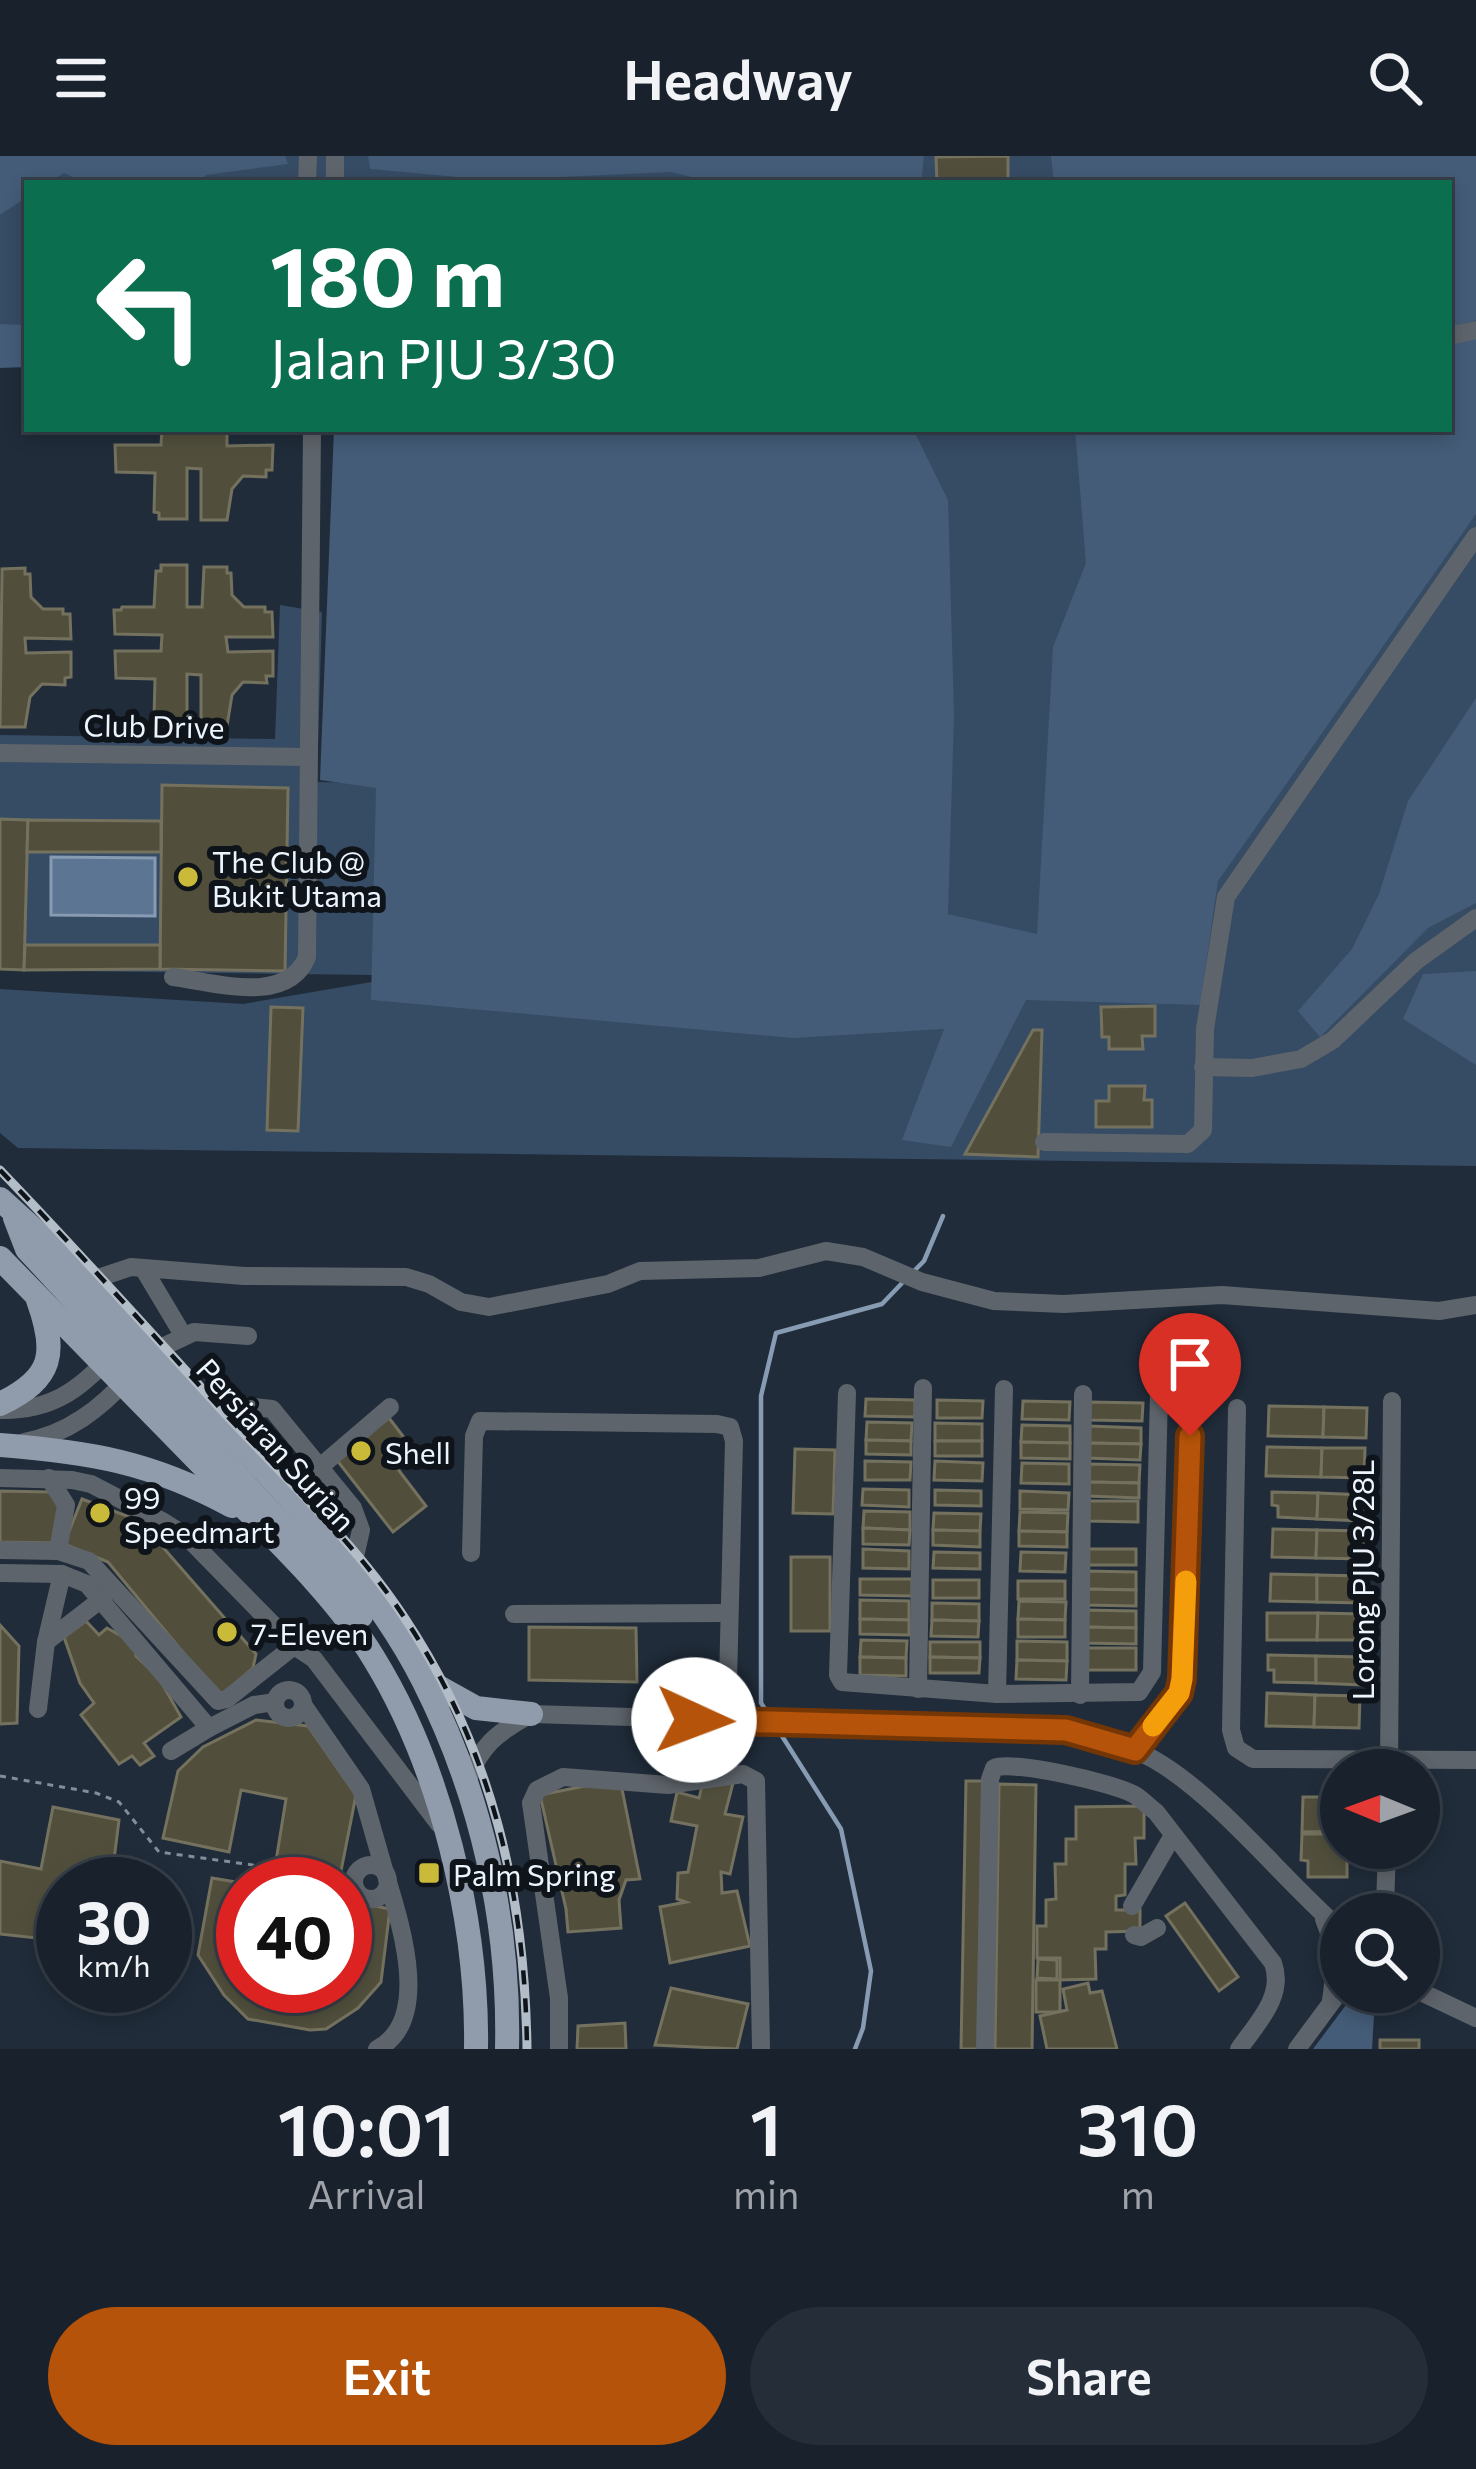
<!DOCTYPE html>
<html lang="en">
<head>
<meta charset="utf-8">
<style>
	:root { --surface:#18212c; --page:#252e38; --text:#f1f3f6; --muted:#9fa3a9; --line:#363e48; --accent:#b45309 }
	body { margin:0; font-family:Commissioner,sans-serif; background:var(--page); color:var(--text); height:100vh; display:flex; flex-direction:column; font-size:45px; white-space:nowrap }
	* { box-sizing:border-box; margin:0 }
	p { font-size:39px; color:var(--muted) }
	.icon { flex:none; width:66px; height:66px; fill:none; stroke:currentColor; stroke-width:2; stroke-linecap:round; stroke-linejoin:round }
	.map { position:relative; height:1893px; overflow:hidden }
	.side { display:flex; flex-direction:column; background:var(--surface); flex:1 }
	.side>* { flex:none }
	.hud { position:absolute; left:24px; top:24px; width:1428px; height:252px; border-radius:0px; box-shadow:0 6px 18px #0003,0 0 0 3px var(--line); background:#0b6e4f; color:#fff; overflow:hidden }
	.needle { width:78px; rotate:271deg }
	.controls { position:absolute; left:1320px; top:1593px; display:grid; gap:24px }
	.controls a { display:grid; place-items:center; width:120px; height:120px; border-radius:50%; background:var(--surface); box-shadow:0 6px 18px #0003,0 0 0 3px var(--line); font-size:60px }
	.speed { position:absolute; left:36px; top:1701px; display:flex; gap:24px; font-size:60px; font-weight:700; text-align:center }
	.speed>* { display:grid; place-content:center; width:156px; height:156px; border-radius:50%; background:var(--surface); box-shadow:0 6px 18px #0003,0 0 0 3px var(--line); line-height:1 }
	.speed small { font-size:30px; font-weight:400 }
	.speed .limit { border:18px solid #d22; background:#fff; color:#111 }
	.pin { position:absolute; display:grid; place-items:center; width:102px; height:102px; color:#fff; margin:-123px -51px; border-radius:50% 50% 50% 0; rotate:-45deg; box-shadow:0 0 12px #0007 }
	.pin .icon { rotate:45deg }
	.me { position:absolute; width:132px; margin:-66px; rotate:92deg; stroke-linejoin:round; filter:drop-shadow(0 0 9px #0008) }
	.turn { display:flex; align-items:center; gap:42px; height:252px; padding:0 48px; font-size:54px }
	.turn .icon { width:156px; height:156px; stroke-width:2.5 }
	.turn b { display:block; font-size:84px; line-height:102px }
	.eta { display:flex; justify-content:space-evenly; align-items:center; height:204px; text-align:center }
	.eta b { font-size:72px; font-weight:600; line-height:84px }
	.button { display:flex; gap:24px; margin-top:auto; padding:24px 48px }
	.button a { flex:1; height:138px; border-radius:72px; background:var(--accent); color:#fff; font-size:48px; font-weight:600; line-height:138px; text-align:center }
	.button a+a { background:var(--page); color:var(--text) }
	header { display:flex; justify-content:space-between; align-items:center; height:156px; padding:0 48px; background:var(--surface); font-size:54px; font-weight:600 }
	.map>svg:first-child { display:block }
</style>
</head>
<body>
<header><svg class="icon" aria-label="menu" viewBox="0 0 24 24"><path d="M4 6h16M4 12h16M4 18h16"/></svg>Headway<svg class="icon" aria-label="search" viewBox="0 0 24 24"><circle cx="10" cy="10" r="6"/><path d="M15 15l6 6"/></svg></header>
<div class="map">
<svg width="1476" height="1893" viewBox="0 0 1476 1893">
	<rect width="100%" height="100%" fill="#202c3a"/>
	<g fill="#364b64">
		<polygon points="0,0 1476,0 1476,1010 18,992 0,977 0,833 243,848 395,822 390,626 335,273 1449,273 1449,27 27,27 27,187 0,185"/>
		<polygon points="280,449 322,456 317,626 378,627 375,819 0,814 0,579 275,583"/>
	</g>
	<g fill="#445c78">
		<polygon points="0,0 285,0 288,8 206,19 198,27 85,27 64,17 48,27 27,27 27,41 0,59"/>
		<polygon points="368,0 924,0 921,27 717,27 671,16 492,24 370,13"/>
		<polygon points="1051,0 1476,0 1476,164 1449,172 1449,27 1054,27"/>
		<polygon points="0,168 27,169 27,211 0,212"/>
		<polygon points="1476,182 1476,358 1218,725 1200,849 1026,844 951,991 902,984 944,873 793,882 371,844 376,632 320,624 334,273 913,273 948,344 954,559 948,758 1037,778 1053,491 1086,407 1075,273 1449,273 1449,188"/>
		<polygon points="1476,542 1476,747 1428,772 1320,881 1298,855 1352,793 1379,738 1408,645"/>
		<polygon points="1476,815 1476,909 1403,863 1423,818"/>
		<polygon points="1375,1843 1372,1893 1313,1893 1349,1845"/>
	</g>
	<polygon fill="#5c7592" stroke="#879bb2" stroke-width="3" points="51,701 155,702 155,760 51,759"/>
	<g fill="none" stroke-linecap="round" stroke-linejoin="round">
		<g stroke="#879bb2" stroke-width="4.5">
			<polyline points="912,1117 924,1105 943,1060"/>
			<polyline points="769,1559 761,1547 761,1240 776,1177 882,1148 904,1125"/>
			<polyline points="775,1569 841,1673 871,1815 863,1872 855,1893"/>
		</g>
	</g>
	<g fill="#514f3c" stroke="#74725e" stroke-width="3">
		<polygon points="1008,0 1008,27 937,27 936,1"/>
		<polygon points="148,273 273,273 227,275 227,290 273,289 272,314 266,314 266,321 243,320 232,333 227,364 201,364 201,313 187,312 187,363 159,363 159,357 154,356 155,317 116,316 115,289 161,289 162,273"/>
		<polygon points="161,409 187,409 187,451 202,451 204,411 227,411 227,417 231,417 232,439 244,451 265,451 265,456 272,456 273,481 226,481 228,496 273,495 273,520 266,520 267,527 243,526 232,539 227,570 201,570 201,519 187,518 187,569 159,569 159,562 154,562 155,523 116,522 115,495 161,495 162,479 115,478 114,454 121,454 122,451 154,451 156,415 161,415"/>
		<polygon points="25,412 25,418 30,418 31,441 43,453 63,453 63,458 70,458 71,483 25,482 26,497 71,496 71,521 65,522 65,529 42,528 30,541 25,571 0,571 2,413"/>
		<polygon points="162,629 288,632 285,815 160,813"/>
		<polygon points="0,663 28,664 24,814 0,813"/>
		<polygon points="28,664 161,665 161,696 27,696"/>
		<polygon points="25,789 160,789 160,813 24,814"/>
		<polygon points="1155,850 1155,880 1142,880 1143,893 1109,893 1109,881 1102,881 1101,851"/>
		<polygon points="271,851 303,852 298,975 267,974"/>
		<polygon points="1033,874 1042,874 1038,1001 965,998"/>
		<polygon points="1109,930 1145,930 1144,944 1152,944 1152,971 1096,971 1096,945 1109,945"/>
		<polygon points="866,1243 915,1244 915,1261 865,1260"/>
		<polygon points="937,1244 983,1245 982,1262 937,1262"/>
		<polygon points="1023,1245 1070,1246 1069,1264 1022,1263"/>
		<polygon points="1089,1246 1143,1247 1142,1265 1089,1264"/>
		<polygon points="1269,1250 1324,1251 1323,1281 1268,1280"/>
		<polygon points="1324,1251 1367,1252 1366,1282 1323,1281"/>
		<polygon points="389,1262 416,1297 397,1312 426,1350 393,1376 336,1303"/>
		<polygon points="867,1266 912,1267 911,1285 866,1284"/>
		<polygon points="935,1267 982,1268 982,1285 935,1285"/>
		<polygon points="1022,1269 1070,1270 1070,1287 1021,1286"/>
		<polygon points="1088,1270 1141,1272 1141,1288 1088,1287"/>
		<polygon points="866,1284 911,1285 911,1299 866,1298"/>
		<rect x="935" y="1285" width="47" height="15"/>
		<polygon points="1021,1286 1070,1287 1070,1303 1021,1302"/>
		<polygon points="1088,1287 1141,1288 1140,1304 1087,1302"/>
		<polygon points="1267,1291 1322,1292 1321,1321 1266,1320"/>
		<polygon points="1322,1292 1365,1292 1364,1322 1321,1321"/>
		<polygon points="795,1293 835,1294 833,1358 793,1357"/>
		<polygon points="865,1305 911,1306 910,1324 865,1324"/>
		<polygon points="935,1305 983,1307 982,1325 934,1324"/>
		<polygon points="1022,1307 1069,1308 1069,1328 1021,1327"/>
		<polygon points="1088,1308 1140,1309 1139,1327 1088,1326"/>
		<polygon points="1088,1326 1139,1327 1139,1342 1087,1340"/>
		<polygon points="863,1333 909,1334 909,1351 862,1349"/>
		<polygon points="935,1334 981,1335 981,1350 935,1349"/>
		<polygon points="0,1335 51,1336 62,1347 55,1387 0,1386"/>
		<polygon points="1020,1335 1069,1337 1068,1354 1020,1353"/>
		<polygon points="1272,1336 1318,1337 1317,1363 1278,1361 1278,1350 1272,1349"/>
		<polygon points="1318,1337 1365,1339 1361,1365 1317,1363"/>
		<polygon points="82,1343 140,1365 256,1498 253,1512 220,1541 108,1406 64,1388"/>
		<polygon points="1087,1345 1138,1345 1138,1366 1087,1365"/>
		<polygon points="864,1355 910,1356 910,1374 863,1372"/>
		<polygon points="1020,1356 1068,1357 1067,1376 1019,1375"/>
		<polygon points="934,1357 981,1358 980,1375 933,1374"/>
		<polygon points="863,1372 910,1374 909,1389 863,1388"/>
		<polygon points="1273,1373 1317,1374 1316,1402 1272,1401"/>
		<polygon points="933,1374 980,1375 980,1391 933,1389"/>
		<polygon points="1317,1374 1364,1375 1364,1403 1316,1402"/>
		<polygon points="1019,1375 1067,1376 1067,1391 1019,1390"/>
		<polygon points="863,1393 909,1395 909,1413 863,1412"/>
		<rect x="1085" y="1393" width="51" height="16"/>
		<polygon points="934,1396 980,1397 980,1413 933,1412"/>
		<polygon points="1021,1396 1066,1397 1065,1416 1020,1415"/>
		<rect x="791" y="1401" width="39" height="74"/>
		<polygon points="1084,1415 1136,1416 1136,1434 1084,1433"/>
		<polygon points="1271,1418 1317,1419 1317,1446 1270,1445"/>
		<polygon points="1317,1419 1362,1420 1362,1447 1317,1446"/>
		<polygon points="860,1423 912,1423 912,1440 860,1439"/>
		<rect x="933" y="1424" width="46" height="18"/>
		<rect x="1018" y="1425" width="47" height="18"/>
		<polygon points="1084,1433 1136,1434 1136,1450 1084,1449"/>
		<polygon points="860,1444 909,1445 909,1464 860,1463"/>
		<polygon points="1019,1445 1066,1446 1065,1464 1018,1463"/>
		<polygon points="932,1447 979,1448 979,1465 932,1464"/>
		<polygon points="1084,1454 1136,1455 1136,1472 1084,1471"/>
		<polygon points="1267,1457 1318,1457 1317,1484 1267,1484"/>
		<polygon points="1318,1457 1363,1458 1363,1484 1317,1484"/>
		<polygon points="860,1463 909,1464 909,1479 860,1478"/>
		<polygon points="1018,1463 1065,1464 1065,1481 1018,1481"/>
		<polygon points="932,1464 979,1465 978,1481 931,1480"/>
		<polygon points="86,1465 99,1479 107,1472 134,1487 136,1500 159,1522 181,1561 144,1587 154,1600 140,1609 132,1600 119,1608 81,1559 94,1547 80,1527 64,1481"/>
		<polygon points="0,1469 19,1490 17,1567 0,1568"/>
		<polygon points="529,1471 636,1472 637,1526 529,1524"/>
		<polygon points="1084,1471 1136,1472 1136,1488 1084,1487"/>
		<polygon points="861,1484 907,1485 906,1502 860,1501"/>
		<polygon points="1017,1485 1067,1486 1067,1505 1017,1504"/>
		<polygon points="930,1486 980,1486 980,1502 930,1501"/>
		<polygon points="1084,1492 1136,1492 1136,1514 1083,1514"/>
		<polygon points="1268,1499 1316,1500 1316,1527 1274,1526 1274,1514 1268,1514"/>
		<polygon points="1316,1500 1363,1501 1362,1529 1316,1527"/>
		<polygon points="860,1501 906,1502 906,1520 860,1519"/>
		<polygon points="930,1501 980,1502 979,1517 930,1517"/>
		<polygon points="1017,1504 1067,1505 1066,1524 1016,1523"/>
		<polygon points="1267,1537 1315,1539 1314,1571 1266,1570"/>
		<polygon points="1315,1539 1360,1540 1359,1572 1314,1571"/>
		<polygon points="256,1564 308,1570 356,1639 341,1715 276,1705 286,1643 241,1634 229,1696 163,1682 178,1615 203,1591"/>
		<polygon points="704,1622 733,1627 725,1658 743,1661 730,1718 721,1716 722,1737 737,1735 750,1790 670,1807 660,1751 686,1746 677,1743 678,1717 688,1716 697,1670 671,1665 677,1636 699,1642"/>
		<polygon points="620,1623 640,1723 626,1724 619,1744 621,1772 568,1776 566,1753 540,1639"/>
		<polygon points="966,1625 983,1625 979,1893 961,1893"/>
		<polygon points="999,1628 1036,1629 1032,1893 995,1893"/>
		<polygon points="1303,1641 1341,1641 1341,1675 1302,1676"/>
		<polygon points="1144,1650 1144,1682 1135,1682 1136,1708 1125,1708 1125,1739 1116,1740 1116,1754 1140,1754 1140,1775 1106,1776 1106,1793 1095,1793 1096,1823 1060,1824 1060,1802 1037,1802 1037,1770 1046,1770 1046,1744 1056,1743 1055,1708 1066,1708 1066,1683 1076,1683 1076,1651"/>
		<polygon points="53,1651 119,1664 111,1728 63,1728 63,1779 55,1784 0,1778 0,1705 41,1713"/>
		<polygon points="1302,1678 1341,1678 1341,1692 1359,1692 1352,1694 1352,1705 1347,1705 1347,1721 1308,1721 1308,1705 1301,1704"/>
		<polygon points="212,1722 248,1728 243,1728 243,1830 345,1830 345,1744 390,1753 381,1826 358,1852 326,1873 310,1874 248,1863 224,1839 198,1799"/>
		<polygon points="1185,1747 1238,1821 1219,1835 1166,1760"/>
		<polygon points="1038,1803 1057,1804 1057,1823 1037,1822"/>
		<rect x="1036" y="1824" width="24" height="32"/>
		<polygon points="1088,1827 1090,1837 1102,1835 1117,1893 1047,1893 1040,1860 1067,1854 1063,1833"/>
		<polygon points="671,1832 748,1848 737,1893 655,1889"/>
		<polygon points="625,1867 626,1893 577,1893 578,1870"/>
		<rect x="1380" y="1884" width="39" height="9"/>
	</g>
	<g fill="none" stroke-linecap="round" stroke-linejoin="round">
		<polyline stroke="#848e9a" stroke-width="3" stroke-dasharray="6 6" stroke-linecap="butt" points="0,1620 96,1637 119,1646 159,1696 354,1723"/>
		<g stroke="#5e646b" stroke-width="18">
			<polyline points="307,27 308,0"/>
			<polyline points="335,27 335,0"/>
			<polyline points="1449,180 1476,174"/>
			<polyline points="0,597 307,601"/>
			<path d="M173,821C214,826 287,850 307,801L312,273"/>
			<polyline points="1203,911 1252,912 1301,903 1333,884 1416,805 1476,762"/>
			<polyline points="1044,986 1188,988 1203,974 1205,873 1226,741 1476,380"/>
			<polyline points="143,1112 183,1179"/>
			<polyline points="86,1126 131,1111 244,1120 406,1121 429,1128 461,1146 489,1151 608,1128 640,1115 759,1112 826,1095 863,1101 922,1126 994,1145 1064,1148 1222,1139 1439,1155 1476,1149"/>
			<polyline points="152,1196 194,1176 248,1180"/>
			<polyline points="847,1237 838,1519 842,1526 997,1538 1139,1536 1152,1516 1159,1238"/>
			<polyline points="198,1245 272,1253 353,1352 361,1374 351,1418"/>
			<polyline points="1237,1252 1231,1574 1236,1592 1253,1603 1476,1604"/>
			<path d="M0,1254C50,1255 79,1235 111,1199"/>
			<path d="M24,1286C68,1278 100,1253 130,1220"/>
			<polyline points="320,1311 390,1251"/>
			<polyline points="0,1322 72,1324 91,1328 162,1365 186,1380 294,1490 314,1503 439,1668"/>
			<polyline points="49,1322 66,1349 58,1395"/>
			<polyline points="0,1394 58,1395 89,1405 218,1545 227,1543 294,1490"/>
			<polyline points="471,1397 474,1280 480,1265 717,1268 730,1271 734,1285 727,1565"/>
			<polyline points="0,1417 62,1418 87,1428 209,1572 254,1549 275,1546"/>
			<polyline points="514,1458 729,1457"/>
			<polyline points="46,1486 103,1442"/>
			<polyline points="918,1533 923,1232"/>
			<circle cx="289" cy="1548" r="14"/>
			<polyline points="997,1538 1004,1233"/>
			<polyline points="1080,1539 1083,1238"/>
			<polyline points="304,1550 361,1633 385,1717"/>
			<polyline points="38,1553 46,1486 62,1418"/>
			<polyline points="171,1595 209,1572"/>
			<polyline points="1135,1595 1179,1536 1182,1523 1191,1242"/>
			<polyline points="1389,1612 1392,1245"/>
			<path d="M467,1627C479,1590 498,1576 531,1558L1067,1574C1100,1581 1134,1590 1163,1609C1224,1648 1284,1724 1341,1774"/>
			<circle cx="371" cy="1726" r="17"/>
			<polyline points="1132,1750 1172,1681"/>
			<polyline points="1385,1750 1387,1692"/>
			<polyline points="1324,1763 1337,1798 1331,1845"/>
			<polyline points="1134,1779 1141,1781 1157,1772"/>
			<polyline points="1419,1835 1476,1862"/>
			<path d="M377,1893C432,1865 401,1769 387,1723"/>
			<polyline points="559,1893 559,1842 531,1647 537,1634 563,1621 668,1629 743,1618 756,1625 761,1893"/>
			<path d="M985,1893L990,1623L994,1612C1014,1604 1112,1627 1133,1638C1141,1642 1149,1651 1156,1656L1273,1807C1285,1840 1257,1867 1239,1893"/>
			<polyline points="1297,1893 1337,1839"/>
		</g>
		<g stroke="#909cab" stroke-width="24">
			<path d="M0,1043L43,1082C105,1145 165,1210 226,1274C295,1346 378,1434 423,1524C481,1638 510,1765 507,1893"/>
			<polyline points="15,1062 27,1093 337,1428 361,1460"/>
			<path d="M0,1102C74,1178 149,1254 223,1330C273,1381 336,1440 373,1501C441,1611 478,1765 476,1893"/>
			<path d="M0,1248C54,1222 57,1197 38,1144"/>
			<path d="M0,1289C90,1296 151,1306 232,1350"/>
			<polyline points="424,1523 476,1552 531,1558"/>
		</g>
		<defs>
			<path id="rail" d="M0,1014C78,1095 153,1179 229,1262C289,1326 356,1388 404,1461C492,1593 525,1737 527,1893"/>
		</defs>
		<use href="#rail" stroke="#b3bdc8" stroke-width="9"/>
		<use href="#rail" stroke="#0f141a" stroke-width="4.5" stroke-dasharray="14" stroke-linecap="butt"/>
	</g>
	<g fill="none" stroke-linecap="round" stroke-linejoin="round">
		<defs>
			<polyline id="route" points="694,1564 1066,1574 1135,1594 1179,1537 1182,1523 1190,1280"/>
		</defs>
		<use href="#route" stroke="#753606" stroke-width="30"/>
		<use href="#route" stroke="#b45309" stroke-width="21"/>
		<polyline stroke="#f59e0b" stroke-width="21" points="1153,1570 1179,1537 1182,1523 1186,1425"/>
	</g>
	<g fill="#c9ba3a" stroke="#0f141a" stroke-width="4.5">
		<circle cx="188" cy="721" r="12"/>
		<circle cx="361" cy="1295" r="12"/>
		<circle cx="100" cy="1357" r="12"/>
		<circle cx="227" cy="1476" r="12"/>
		<rect x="417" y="1705" width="24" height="24" rx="6"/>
	</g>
	<g text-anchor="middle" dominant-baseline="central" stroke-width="12" stroke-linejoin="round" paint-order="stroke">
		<g font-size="30" fill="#ecf4fe" stroke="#0f141a">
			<text transform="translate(154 569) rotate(1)">Club Drive</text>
			<text transform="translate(277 1288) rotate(48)">Persiaran Surian</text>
			<text transform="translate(1361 1424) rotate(-90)">Lorong PJU 3/28L</text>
		</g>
		<g font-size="30" fill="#ecf4fe" stroke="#0f141a" text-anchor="start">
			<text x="212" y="704">The Club @<tspan x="212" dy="34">Bukit Utama</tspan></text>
			<text x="385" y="1295">Shell</text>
			<text x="124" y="1340">99<tspan x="124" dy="34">Speedmart</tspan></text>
			<text x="251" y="1476">7-Eleven</text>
			<text x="453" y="1717">Palm Spring</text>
		</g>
	</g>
</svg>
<div class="controls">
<a><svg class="needle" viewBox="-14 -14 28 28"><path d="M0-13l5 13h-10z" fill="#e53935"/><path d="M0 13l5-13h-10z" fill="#9fa3a9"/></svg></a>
<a><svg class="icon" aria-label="search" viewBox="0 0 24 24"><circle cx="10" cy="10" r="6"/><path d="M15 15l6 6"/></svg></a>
</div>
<div class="speed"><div>30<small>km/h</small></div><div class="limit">40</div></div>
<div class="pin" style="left:1190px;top:1280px;background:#d93025"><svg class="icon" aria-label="arrive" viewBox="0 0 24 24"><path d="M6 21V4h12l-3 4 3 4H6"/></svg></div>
<svg class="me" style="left:694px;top:1564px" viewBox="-20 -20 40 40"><circle r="19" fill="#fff"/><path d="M0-13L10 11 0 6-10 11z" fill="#b45309"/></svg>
<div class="hud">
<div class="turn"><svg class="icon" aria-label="left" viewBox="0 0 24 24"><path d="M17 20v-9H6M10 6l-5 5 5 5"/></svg><div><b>180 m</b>Jalan PJU 3/30</div></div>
</div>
</div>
<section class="side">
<div class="eta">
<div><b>10:01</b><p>Arrival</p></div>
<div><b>1</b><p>min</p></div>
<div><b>310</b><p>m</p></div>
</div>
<div class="button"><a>Exit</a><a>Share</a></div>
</section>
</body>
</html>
